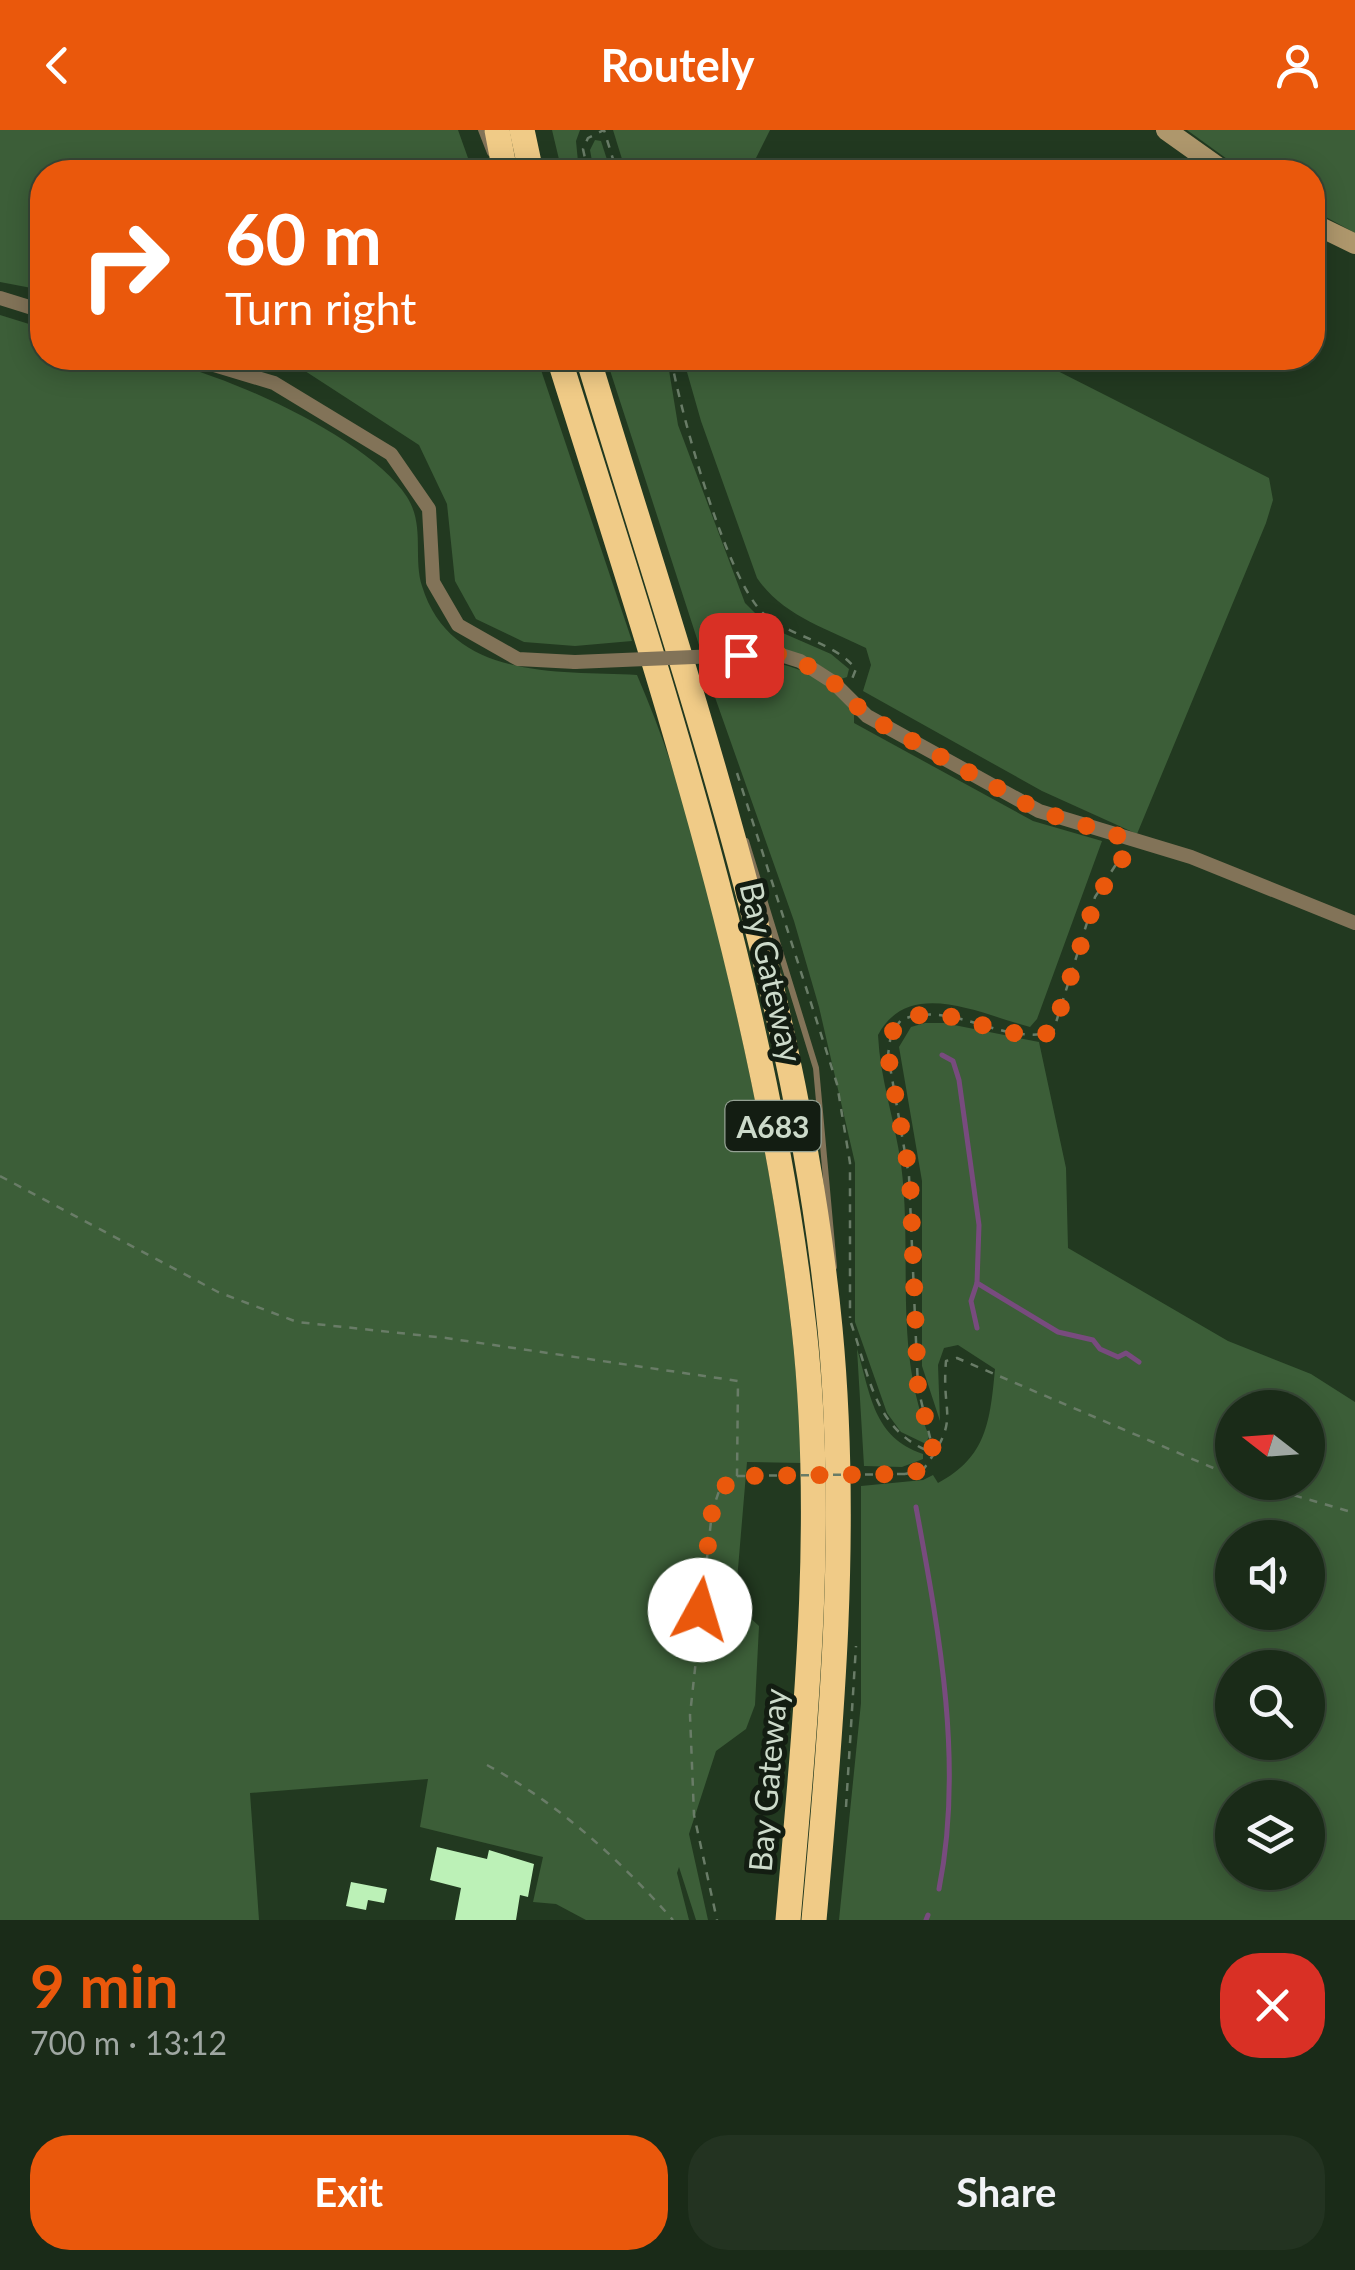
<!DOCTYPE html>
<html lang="en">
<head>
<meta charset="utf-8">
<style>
	:root { --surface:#1a2b18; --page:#233321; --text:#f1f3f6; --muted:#9fa7a2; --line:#384737; --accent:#ea580c }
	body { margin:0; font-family:Lato,sans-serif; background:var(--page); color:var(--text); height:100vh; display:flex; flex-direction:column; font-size:38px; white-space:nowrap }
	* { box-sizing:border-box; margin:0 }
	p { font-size:32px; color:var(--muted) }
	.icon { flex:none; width:55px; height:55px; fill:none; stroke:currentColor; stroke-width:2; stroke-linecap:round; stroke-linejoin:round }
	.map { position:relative; height:1790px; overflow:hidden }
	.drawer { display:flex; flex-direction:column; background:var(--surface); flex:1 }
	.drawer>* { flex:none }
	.banner { position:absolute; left:30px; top:30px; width:1295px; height:210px; border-radius:40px; box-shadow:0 5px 25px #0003,0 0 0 2px var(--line); background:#ea580c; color:#fff; overflow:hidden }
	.needle { width:65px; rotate:287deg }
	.fabs { position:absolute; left:1215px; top:1260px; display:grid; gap:20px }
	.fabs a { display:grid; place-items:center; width:110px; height:110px; border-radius:50%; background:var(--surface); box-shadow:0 5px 25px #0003,0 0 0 2px var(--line); font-size:50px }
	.pin { position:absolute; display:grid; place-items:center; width:85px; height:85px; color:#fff; margin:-42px; border-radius:20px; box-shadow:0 5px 15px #0006 }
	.me { position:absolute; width:110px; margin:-55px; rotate:6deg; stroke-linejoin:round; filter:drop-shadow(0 0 8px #0008) }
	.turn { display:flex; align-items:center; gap:35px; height:210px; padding:0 30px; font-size:45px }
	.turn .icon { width:130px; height:130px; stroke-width:2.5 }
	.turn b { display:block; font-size:70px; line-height:85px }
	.round { display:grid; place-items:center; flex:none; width:105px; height:105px; border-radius:40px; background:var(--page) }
	.overview { display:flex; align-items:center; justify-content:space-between; height:170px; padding:0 30px }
	h1 { font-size:60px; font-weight:700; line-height:75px; color:var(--accent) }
	.action { display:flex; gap:20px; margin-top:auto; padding:20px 30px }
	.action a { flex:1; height:115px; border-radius:40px; background:var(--accent); color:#fff; font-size:40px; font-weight:700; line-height:115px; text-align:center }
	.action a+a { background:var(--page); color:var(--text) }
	header { display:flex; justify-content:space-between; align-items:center; height:130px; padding:0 30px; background:var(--accent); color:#fff; font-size:45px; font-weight:700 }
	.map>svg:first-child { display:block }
</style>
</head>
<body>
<header><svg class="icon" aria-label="back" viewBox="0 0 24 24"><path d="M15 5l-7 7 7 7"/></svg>Routely<svg class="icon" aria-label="person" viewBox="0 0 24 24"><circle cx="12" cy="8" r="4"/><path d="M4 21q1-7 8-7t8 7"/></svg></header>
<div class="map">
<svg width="1355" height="1790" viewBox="0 0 1355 1790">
	<rect width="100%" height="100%" fill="#223920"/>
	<g fill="#3c5e38" fill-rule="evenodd">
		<polygon points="0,0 458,0 473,42 42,42 42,160 0,152"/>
		<polygon points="552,0 580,0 576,11 579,42 562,42"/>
		<polygon points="613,0 770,0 749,42 626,42"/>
		<polygon points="1187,0 1355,0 1355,103 1313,80 1312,42 1245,42"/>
		<polygon points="595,10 601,11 611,42 594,42 590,20"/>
		<path d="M0,185L42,198V228C75,228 110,224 142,228C212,236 369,307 407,367C425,395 413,427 422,456C451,551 559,541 637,545C680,644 705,745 729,851C766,1009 795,1171 802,1333L747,1332L735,1474L759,1496L755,1575L746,1599L716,1621L689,1704L708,1790H696L679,1737L677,1743L689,1790H586L556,1774L533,1772L543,1727L420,1697L428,1649L250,1663L259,1790H0Z"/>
		<polygon points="285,228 537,228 632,511 575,516 524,512 476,489 455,451 447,374 419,315"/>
		<path d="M606,228H667L678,295L745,473L769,497L831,524L849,539L847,547L841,549C784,511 767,516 700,518Z"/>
		<path d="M683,228H1032L1269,348L1273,370L1266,393L1137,704L1042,661L863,561L871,535L866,518C827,499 782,485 757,448L701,291Z"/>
		<path d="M770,532C806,537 830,555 854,582V593L1033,691L1102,711L1037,889L1030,897C980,884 909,847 878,905C880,949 895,991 901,1034C913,1126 893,1218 929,1306L926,1314L901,1302L887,1283L855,1192V1033L819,877L794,791L705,539Z"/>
		<path d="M925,893H944L1039,912L1066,1038L1068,1118L1228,1211L1311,1244L1355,1272V1790H839L861,1573V1356L923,1350L933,1345L938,1353C987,1327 990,1291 995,1239L958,1215L944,1218L938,1235L940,1291L922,1236V1051L899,917L911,897ZM1232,1278H1308V1352H1232ZM1232,1408H1308V1482H1232ZM1232,1538H1308V1612H1232ZM1232,1668H1308V1742H1232Z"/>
		<path d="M857,1219C871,1265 873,1307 923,1324V1329L902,1337L864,1336Z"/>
	</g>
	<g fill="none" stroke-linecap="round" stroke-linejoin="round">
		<g stroke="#784b7e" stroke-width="5">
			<polyline points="942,925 953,931 959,950 979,1095 977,1153 1058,1202 1093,1210 1100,1219 1118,1227 1126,1223 1139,1232"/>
			<polyline points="977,1153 971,1171 977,1198"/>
			<path d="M916,1377C939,1502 964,1634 939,1759"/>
			<polyline points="926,1790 928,1785"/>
		</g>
	</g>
	<g fill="#bcf1b7">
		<polygon points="437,1717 487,1729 489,1720 534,1734 528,1767 520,1765 516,1790 455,1790 461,1758 430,1750"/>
		<polygon points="351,1752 387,1759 384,1773 368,1770 366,1780 346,1776"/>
	</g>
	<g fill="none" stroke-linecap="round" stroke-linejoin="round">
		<g stroke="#697c67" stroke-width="2.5" stroke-dasharray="8 8" stroke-linecap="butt">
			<polyline points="588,42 583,19 588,8 604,0 617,42"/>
			<path d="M671,228C680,280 727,453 765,485C793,508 833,511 856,539L852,549"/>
			<polyline points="737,643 837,954 850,1033 850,1188"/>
			<polyline points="0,1046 218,1162 297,1192 446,1208 738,1251 737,1346 719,1361 712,1382 690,1585 694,1685 717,1790"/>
			<path d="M851,1193C870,1247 874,1301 933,1323"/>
			<path d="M934,1324L918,1258L909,1046L888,925L891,904L901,890C952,869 1001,916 1053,902L1095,767L1124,722"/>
			<path d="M905,1344L923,1340C962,1285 941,1289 946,1231L957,1228L1232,1346"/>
			<polyline points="1248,1352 1355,1383"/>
			<path d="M487,1635C558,1673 619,1729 673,1790"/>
			<polyline points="846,1677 856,1516"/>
		</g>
		<g stroke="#827358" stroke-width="6">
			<polyline points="481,0 490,23"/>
			<polyline points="746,711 816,938 834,1137"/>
		</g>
		<g stroke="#827358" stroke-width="14">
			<polyline points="0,168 42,181"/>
			<polyline points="191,228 274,253 391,324 429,379 433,452 458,495 518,529 575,532"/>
			<polyline points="741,525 778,524 800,531 833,552 867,586 1039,681 1191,727 1355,793"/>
		</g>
		<g stroke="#ae976c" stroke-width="20">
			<polyline points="1166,0 1225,42"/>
			<polyline points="1312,93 1355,114"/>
		</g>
		<g stroke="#f0cb87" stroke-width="25">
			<polyline points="497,0 505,42"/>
			<polyline points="522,0 531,42"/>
			<path d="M559,228C659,547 766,864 804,1198C826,1394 805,1594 788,1790"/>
			<path d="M588,228C684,545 798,866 830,1198C849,1397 832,1592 814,1790"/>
		</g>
		<polyline stroke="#697c67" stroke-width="2.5" stroke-dasharray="8 8" stroke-linecap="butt" points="737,1346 905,1344"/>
		<polyline stroke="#827358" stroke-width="14" points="575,532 741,525"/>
	</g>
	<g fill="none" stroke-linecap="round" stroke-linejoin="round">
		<path stroke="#ea580c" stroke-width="18" stroke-dasharray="0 32.4" d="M700,1480L712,1382L719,1361L737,1346L905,1344L922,1340L934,1324L918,1258L910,1046L888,925L891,904L901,890C952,869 1001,916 1053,902L1096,768L1123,728L1128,709L1039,681L867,586L833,552L800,531L778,524L741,525"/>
	</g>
	<g text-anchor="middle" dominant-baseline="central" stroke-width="10" stroke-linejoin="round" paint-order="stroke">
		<rect fill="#131d12" stroke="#94a193" stroke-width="2.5" x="725.5" y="971" width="95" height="50" rx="8"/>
		<g font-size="30" font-weight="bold" fill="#ccdaca">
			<text x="773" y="996">A683</text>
		</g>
		<g font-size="32" fill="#ccdaca" stroke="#131d12">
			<text transform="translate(772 842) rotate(77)">Bay Gateway</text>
			<text transform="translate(767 1650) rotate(-85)">Bay Gateway</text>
		</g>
	</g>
</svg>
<div class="fabs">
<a><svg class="needle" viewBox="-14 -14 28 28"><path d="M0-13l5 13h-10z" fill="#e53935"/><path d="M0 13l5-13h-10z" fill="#9fa7a2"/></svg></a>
<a><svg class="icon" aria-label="sound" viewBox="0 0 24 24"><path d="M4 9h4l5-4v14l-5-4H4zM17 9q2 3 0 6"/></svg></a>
<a><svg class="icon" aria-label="search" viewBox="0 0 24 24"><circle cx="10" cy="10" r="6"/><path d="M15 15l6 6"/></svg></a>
<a><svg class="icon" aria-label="layers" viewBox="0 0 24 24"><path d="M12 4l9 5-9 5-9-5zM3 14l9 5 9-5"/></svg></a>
</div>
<div class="pin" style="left:741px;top:525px;background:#d93025"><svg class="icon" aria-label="arrive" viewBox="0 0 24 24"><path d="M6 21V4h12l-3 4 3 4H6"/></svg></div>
<svg class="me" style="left:700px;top:1480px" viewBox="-20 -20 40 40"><circle r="19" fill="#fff"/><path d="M0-13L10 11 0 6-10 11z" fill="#ea580c"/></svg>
<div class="banner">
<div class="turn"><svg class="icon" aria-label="right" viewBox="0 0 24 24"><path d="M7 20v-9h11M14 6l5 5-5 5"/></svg><div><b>60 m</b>Turn right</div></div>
</div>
</div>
<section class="drawer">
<div class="overview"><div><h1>9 min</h1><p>700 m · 13:12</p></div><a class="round" style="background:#d93025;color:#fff"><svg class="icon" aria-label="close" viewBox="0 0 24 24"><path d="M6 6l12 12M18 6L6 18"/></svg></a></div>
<div class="action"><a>Exit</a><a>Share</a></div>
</section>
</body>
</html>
